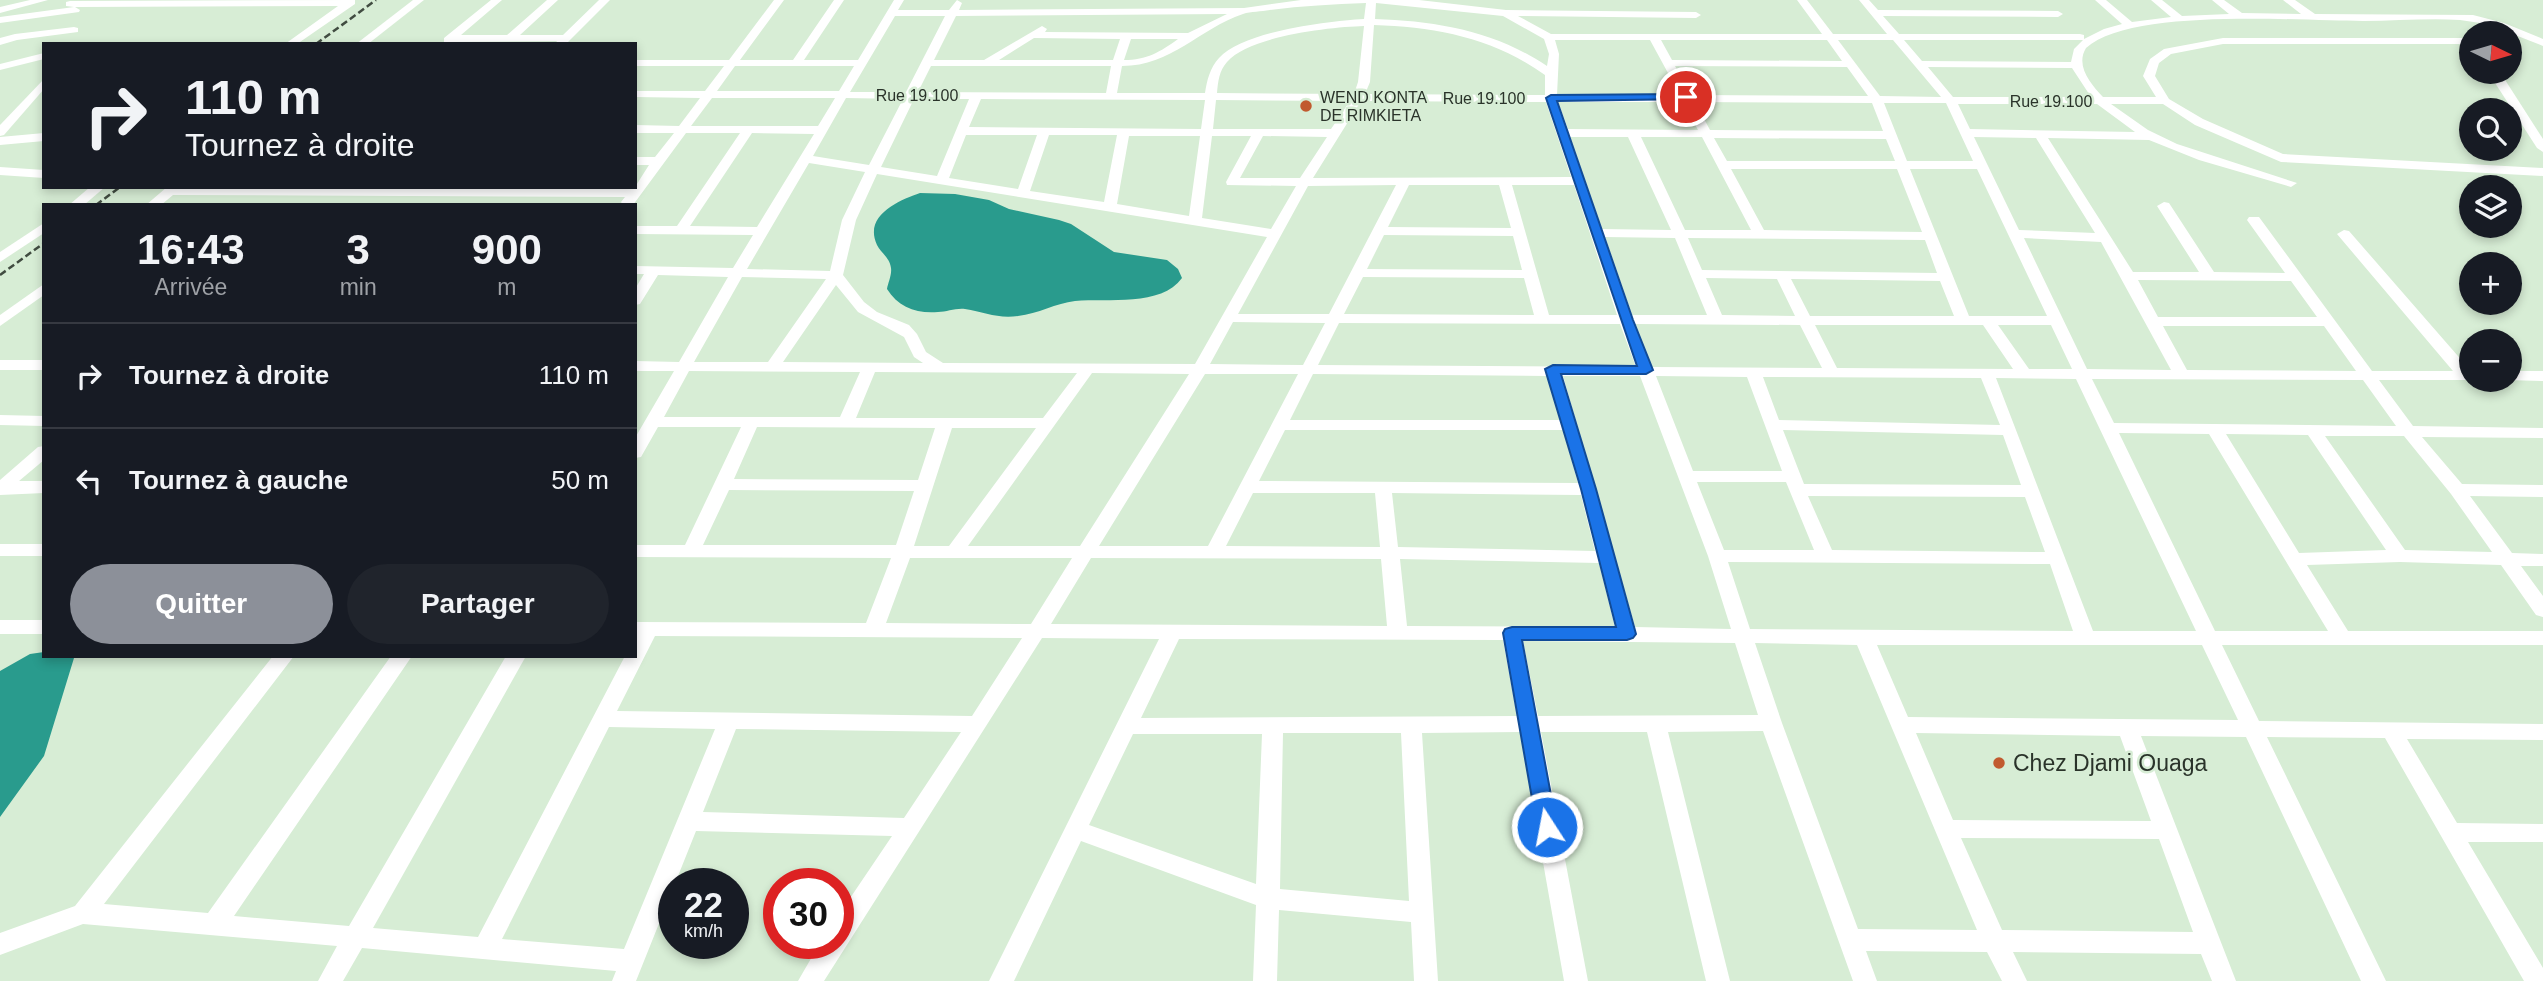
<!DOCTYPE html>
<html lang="fr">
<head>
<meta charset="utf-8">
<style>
	:root { --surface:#171b24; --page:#20242c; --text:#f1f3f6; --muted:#9ea1a6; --line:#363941; --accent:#8c9099 }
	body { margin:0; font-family:Helvetica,sans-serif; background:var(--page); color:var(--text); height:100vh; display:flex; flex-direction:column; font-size:26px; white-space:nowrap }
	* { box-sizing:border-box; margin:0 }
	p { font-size:23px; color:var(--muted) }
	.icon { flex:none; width:38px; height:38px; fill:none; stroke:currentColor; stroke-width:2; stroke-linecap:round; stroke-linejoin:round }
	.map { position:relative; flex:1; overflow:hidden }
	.panel { position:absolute; left:42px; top:203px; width:595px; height:455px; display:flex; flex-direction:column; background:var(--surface); border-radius:0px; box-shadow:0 4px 10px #0003 }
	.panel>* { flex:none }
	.top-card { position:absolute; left:42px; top:42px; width:595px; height:147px; border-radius:0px; box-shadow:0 4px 10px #0003; background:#171b24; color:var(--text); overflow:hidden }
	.needle { width:46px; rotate:95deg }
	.tools { position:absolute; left:2459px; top:21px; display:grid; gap:14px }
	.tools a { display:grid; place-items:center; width:63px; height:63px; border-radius:50%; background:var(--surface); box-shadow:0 4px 10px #0003; font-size:35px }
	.speed { position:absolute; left:658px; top:868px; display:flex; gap:14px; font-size:35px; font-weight:700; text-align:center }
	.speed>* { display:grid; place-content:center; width:91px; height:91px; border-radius:50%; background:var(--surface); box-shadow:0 4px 10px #0003; line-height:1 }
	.speed small { font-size:18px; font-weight:400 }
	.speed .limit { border:10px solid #d22; background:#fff; color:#111 }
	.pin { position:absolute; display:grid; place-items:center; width:60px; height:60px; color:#fff; margin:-30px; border:4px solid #fff; border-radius:50%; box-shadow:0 2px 7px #0007 }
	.me { position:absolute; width:77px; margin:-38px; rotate:349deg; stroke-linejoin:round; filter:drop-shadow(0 0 5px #0008) }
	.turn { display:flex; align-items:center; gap:24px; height:147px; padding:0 28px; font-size:32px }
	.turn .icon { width:91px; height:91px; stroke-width:2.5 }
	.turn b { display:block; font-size:49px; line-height:60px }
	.eta { display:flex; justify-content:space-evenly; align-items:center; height:119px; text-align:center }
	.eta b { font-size:42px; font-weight:800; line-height:49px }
	.primary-button { display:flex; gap:14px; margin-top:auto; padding:14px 28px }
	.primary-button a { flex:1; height:80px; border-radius:42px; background:var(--accent); color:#fff; font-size:28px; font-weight:800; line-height:80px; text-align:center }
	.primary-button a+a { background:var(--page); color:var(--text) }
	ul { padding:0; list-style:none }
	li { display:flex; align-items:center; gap:21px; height:105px; padding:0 28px; border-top:2px solid var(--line) }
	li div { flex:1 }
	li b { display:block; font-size:26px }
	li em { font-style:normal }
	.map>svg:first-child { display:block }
</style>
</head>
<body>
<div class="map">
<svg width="2543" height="981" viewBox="0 0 2543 981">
	<rect width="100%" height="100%" fill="#d7edd5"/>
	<g fill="#299b8d">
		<path d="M920,193L955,194L989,200L1009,209L1059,220L1071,224L1114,252L1167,260L1178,269L1182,278C1161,307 1108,298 1075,301C1056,303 1038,314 1018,316C998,319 984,312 965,309C955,308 947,312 938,312C917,314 898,307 887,289C888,283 892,275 891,268C890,258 881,253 877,245C863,215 900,200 920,193Z"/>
		<polygon points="44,652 44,656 74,658 44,756 0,817 0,671 30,654"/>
	</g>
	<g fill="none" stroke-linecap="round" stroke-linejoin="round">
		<g fill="#fff" fill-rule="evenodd">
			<polygon points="30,0 48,0 0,13 0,7"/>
			<polygon points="355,0 355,4 297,44 285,44 338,6 75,7 80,10 79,12 0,23 0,17 74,7 66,6 66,2 70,1"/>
			<polygon points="413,0 424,0 368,44 356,44"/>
			<polygon points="491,0 502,0 461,35 507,35 547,0 558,0 520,35 563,35 599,0 610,0 566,44 555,44 557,41 444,42 444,38"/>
			<path d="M774,0H784L740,60H793L834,0H844L804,60H858L894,0H904L898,10H949L957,0L962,3L959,10L1244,8L1301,0H1419L1506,10L1696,12L1701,15L1696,18L1518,16L1551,34H1822L1797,0H1807L1833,34H1887L1859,0H1869L1878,10L2058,11L2063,14L2058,17L1883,16L1899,34H2080L2084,35V39L2104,29L2122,24L2095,0H2106L2132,22L2171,17L2151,0H2162L2182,16L2229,14L2212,0H2224L2242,13L2301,14L2283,0H2295L2315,14L2473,15L2504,23L2543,39V46L2487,24L2460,20C2427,18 2396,21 2363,21C2301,21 2131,7 2086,48C2075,66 2091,84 2103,97H2156L2143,76L2150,59L2164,49L2223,38H2471V44H2223L2171,54L2159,63L2155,76L2169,99L2203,119L2283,154L2543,168V176L2281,162L2195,125L2163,104H2111L2148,130L2177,144L2297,183L2291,187L2199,160L2149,140L2048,138L2133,272H2199L2157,206L2164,202L2169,203L2214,272L2285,273L2247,220L2249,217H2259L2372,371H2453L2337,234L2344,230L2349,231L2471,371V380H2475H2379L2413,426L2543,428V438L2422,437L2462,484L2543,485V497L2470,496L2512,553L2543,554V566H2521L2543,596V617L2536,615L2501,565L2400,562L2307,565L2348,631H2543V645H2222L2259,721L2543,724V740L2407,739L2457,823L2543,824V842H2468L2543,968V981H2524L2385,738L2267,737L2386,981H2361L2246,737L2141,736L2236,981H2212L2201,954L2013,952L2027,981H2002L1987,952L1866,951L1877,981H1853L1763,731L1668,732L1730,981H1706L1647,732H1541L1588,981H1564L1520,732L1422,733L1438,981H1414L1411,922L1279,910L1277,981H1253L1256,905L1081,841L1014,981H989L1159,639L1042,638L824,981H798L820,943H838V916L892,836L696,831L636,981H612L616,971L362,948L343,981H318L337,946L83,924L0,955V933L75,906L273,656H294L104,904L208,913L391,656H412L234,916L349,926L506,656H526L373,928L478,937L625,656H635V622L866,623L891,558L635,557V545H685L741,427H658L641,457L635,458V438L674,371H635V361L679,362L728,277L658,275L640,304L635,305V289L644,274H635V266L733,268L753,235L635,234V226H677L740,133H686L633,205H623L621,202L625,197L173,195L161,205H146L167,187L631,189L635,187L649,165H635V157H655L674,133H635V125L679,126L700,98L635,97V91H705L724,66H635V60H729ZM1366,3L1364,19C1329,21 1243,31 1219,58C1210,68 1207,80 1205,93H1117L1122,66C1171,66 1199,29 1243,14C1251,11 1261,12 1270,10C1302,6 1333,4 1366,3ZM1376,3L1503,16L1544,39L1549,54L1547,66C1495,31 1436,21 1375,19ZM1227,14L1188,33L1045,32L1047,29L1042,26L984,60H934L956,16ZM895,16H945L906,92H850ZM1374,25C1437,27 1493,38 1545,75V95L1365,94L1370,82ZM1364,26L1358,82L1354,94L1217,93C1218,82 1219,71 1227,62C1249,36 1330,27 1364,26ZM1034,38L1120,39L1113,60H999ZM1131,39H1178C1160,52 1147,60 1124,60ZM1555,40H1650L1680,95H1557L1559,54ZM1661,40H1827L1842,61L1672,60ZM1838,40H1893L1941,97L1880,96ZM1904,40H2083L2074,49L2071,62L1922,61ZM735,66H854L839,91H717ZM931,66H1111L1106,93L918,92ZM1675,66L1847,67L1868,96L1691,95ZM1928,67L2072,68L2091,97H1953ZM712,98H835L818,126H691ZM846,98L903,99L869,165L813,156ZM914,99H969L937,176L881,167ZM981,99L1205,100L1201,129L969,127ZM1216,100L1350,101L1331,129H1213ZM1361,101L1546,102L1571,177L1313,178ZM1558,102H1683L1698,130L1568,129ZM1695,102L1872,103L1883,131L1710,130ZM1884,103H1946L1973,161H1907ZM1958,104H2097L2135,132L1970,129ZM752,133L814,134L757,227L690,226ZM966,135H1037L1018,189L949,178ZM1049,135H1117L1104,202L1030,191ZM1129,136H1200L1189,216L1117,204ZM1212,136H1251L1226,182L1227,185L1296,186L1271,229L1202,218ZM1263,136L1327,137L1300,178H1240ZM1570,137H1628L1671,230L1602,229ZM1641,137H1702L1751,230H1685ZM1974,137L2036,138L2095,233L2019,230ZM1714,138L1886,139L1895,161H1727ZM809,163L865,172L842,220L830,271L747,269ZM1731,169H1897L1922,232L1764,230ZM1910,169H1977L2047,316H1969ZM877,174L1267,237L1195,364L943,363L926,352L917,334L909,325L877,312L864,302L843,275L856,220ZM1396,185L1329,314H1238L1308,186ZM1409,185H1499L1511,228L1388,227ZM1512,185H1574L1617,315H1549ZM1384,235L1513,236L1522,270L1367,269ZM1605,237L1675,238L1707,315H1632ZM1688,238L1925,240L1937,273L1702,270ZM2024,238L2101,242L2171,370L2087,369ZM742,277L826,279L768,362H694ZM1363,277L1524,278L1534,315L1344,314ZM1706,278L1777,279L1795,316L1722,315ZM1791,279L1940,281L1954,316H1810ZM2138,280L2291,281L2317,317H2158ZM836,285L858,312L904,337L914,357L923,363L783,362ZM1233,322L1325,323L1303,365L1210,364ZM1339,323L1620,324L1636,367L1318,365ZM1635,324L1800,325L1822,368L1652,367ZM1815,325H1983L2013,369L1837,368ZM1998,325H2051L2072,369H2029ZM2163,326H2324L2356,371L2187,370ZM689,371L860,372L840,417H664ZM875,372L1077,373L1043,418H856ZM1092,373L1189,374L1080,546H968ZM1205,374H1298L1208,546H1099ZM1313,374L1547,376L1560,420H1290ZM1563,376H1640L1708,556L1731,629L1635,627ZM1656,376L1747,377L1782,471H1693ZM1763,377L1981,378L2000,425L1779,420ZM1996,378L2076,379L2196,631H2093ZM2092,379L2363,380L2396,426L2114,423ZM757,427L935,428L918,480L734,479ZM952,428H1036L949,546H914ZM1285,430H1563L1578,483L1259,481ZM1783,430L2003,435L2021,485L1804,484ZM2119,433L2209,434L2328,631H2215ZM2226,434L2308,435L2386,550L2299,553ZM2325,436H2404L2451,494L2492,552L2405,550ZM1697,482H1786L1814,550H1724ZM729,490L914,491L896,545H703ZM1253,493H1375L1380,547L1226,546ZM1392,493L1581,495L1595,551L1398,547ZM1808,496L2025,497L2045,552L1832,550ZM910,558H1072L1031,624L886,623ZM1091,558L1381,559L1387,626L1051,624ZM1400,559L1599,563L1615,627L1407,626ZM1728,562L2050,564L2073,631L1750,629ZM655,636L1022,638L972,716L617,711ZM1179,639L1503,640L1517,716L1141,718ZM1523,641L1735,643L1758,715L1538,716ZM1755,643L1857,645L1977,930L1858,929L1782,723ZM1877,645H2202L2238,720L1908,717ZM609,727L715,729L624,949L502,939ZM736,729L961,732L904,818L703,812ZM1283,733H1401L1409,901L1280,889ZM1916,733L2120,736L2151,821L1953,820ZM1133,734H1262L1256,884L1089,825ZM1961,838L2159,839L2193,932L2002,930Z"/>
			<polygon points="74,27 78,28 78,32 17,40 0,45 0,38 15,34"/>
			<polygon points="44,53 44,59 0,70 0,64"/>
			<polygon points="2488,72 2500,72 2543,139 2543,152 2537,148"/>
			<polygon points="44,79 44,89 4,135 0,136 0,125"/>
			<polygon points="44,133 44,141 0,145 0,137"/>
			<polygon points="0,167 44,170 44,178 0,175"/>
			<polygon points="90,187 105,187 84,205 69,205"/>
			<polygon points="44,223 44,233 0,262 0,252"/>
			<polygon points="44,284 44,295 0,326 0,315"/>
			<rect x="0" y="360" width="44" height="10"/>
			<polygon points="2510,371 2543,371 2543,381 2506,380 2510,380"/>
			<polygon points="0,415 44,416 44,426 0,425"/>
			<polygon points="44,446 44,460 19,481 44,481 44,493 0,495 0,480 38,447"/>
			<rect x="0" y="544" width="44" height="12"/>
			<rect x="0" y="620" width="44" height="14"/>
		</g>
		<g stroke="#414c41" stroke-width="2.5" stroke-dasharray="7 3.5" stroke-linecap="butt">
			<polyline points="316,44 376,0"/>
			<polyline points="96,205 120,187"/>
			<polyline points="0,275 44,243"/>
		</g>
	</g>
	<polygon fill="#1a73e8" stroke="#114b97" stroke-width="2" points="1686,94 1690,95 1690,99 1557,101 1633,320 1653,370 1646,374 1561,374 1596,489 1636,634 1633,638 1627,640 1522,640 1557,827 1554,833 1547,836 1540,833 1537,827 1503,633 1505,629 1512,627 1616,627 1581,489 1545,369 1553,365 1637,366 1546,98 1551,95"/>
	<g fill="#c15a2f" stroke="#d7edd5" stroke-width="2.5">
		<circle cx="1306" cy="106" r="7"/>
		<circle cx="1999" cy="763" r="7"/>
	</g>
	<g text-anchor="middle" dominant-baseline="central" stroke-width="5" stroke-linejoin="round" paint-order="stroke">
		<g font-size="16" fill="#2a332a" stroke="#d7edd5">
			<text x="917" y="95">Rue 19.100</text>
			<text x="1484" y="98">Rue 19.100</text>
			<text x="2051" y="101">Rue 19.100</text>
		</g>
		<g font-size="16" fill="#2a332a" stroke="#d7edd5" text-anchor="start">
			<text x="1320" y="97">WEND KONTA<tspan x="1320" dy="18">DE RIMKIETA</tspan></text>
		</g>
		<g font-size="23" fill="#2a332a" stroke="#d7edd5" text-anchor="start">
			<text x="2013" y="763">Chez Djami Ouaga</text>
		</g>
	</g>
</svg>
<div class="tools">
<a><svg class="needle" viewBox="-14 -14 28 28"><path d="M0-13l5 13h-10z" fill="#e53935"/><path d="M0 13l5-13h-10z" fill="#9ea1a6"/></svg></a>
<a><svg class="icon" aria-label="search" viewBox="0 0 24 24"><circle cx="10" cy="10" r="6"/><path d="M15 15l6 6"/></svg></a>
<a><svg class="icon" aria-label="layers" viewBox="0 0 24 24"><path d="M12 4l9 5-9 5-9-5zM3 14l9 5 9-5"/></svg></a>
<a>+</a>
<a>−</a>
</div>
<div class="speed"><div>22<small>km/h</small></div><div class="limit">30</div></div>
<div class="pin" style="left:1686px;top:97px;background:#d93025"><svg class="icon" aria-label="arrive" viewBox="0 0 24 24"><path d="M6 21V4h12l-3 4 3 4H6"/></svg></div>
<svg class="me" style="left:1547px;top:827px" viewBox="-20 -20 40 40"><circle r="17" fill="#1a73e8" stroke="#fff" stroke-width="3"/><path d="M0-11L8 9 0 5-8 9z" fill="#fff"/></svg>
<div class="top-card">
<div class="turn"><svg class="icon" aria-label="right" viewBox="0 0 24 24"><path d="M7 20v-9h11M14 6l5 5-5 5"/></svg><div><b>110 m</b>Tournez à droite</div></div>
</div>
<section class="panel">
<div class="eta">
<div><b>16:43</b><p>Arrivée</p></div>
<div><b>3</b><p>min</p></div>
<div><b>900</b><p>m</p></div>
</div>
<ul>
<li><svg class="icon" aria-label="right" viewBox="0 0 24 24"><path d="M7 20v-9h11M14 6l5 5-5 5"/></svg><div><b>Tournez à droite</b></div><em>110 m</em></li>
<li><svg class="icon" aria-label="left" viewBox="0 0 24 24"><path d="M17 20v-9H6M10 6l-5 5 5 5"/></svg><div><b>Tournez à gauche</b></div><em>50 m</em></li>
</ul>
<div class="primary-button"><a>Quitter</a><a>Partager</a></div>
</section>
</div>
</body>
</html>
